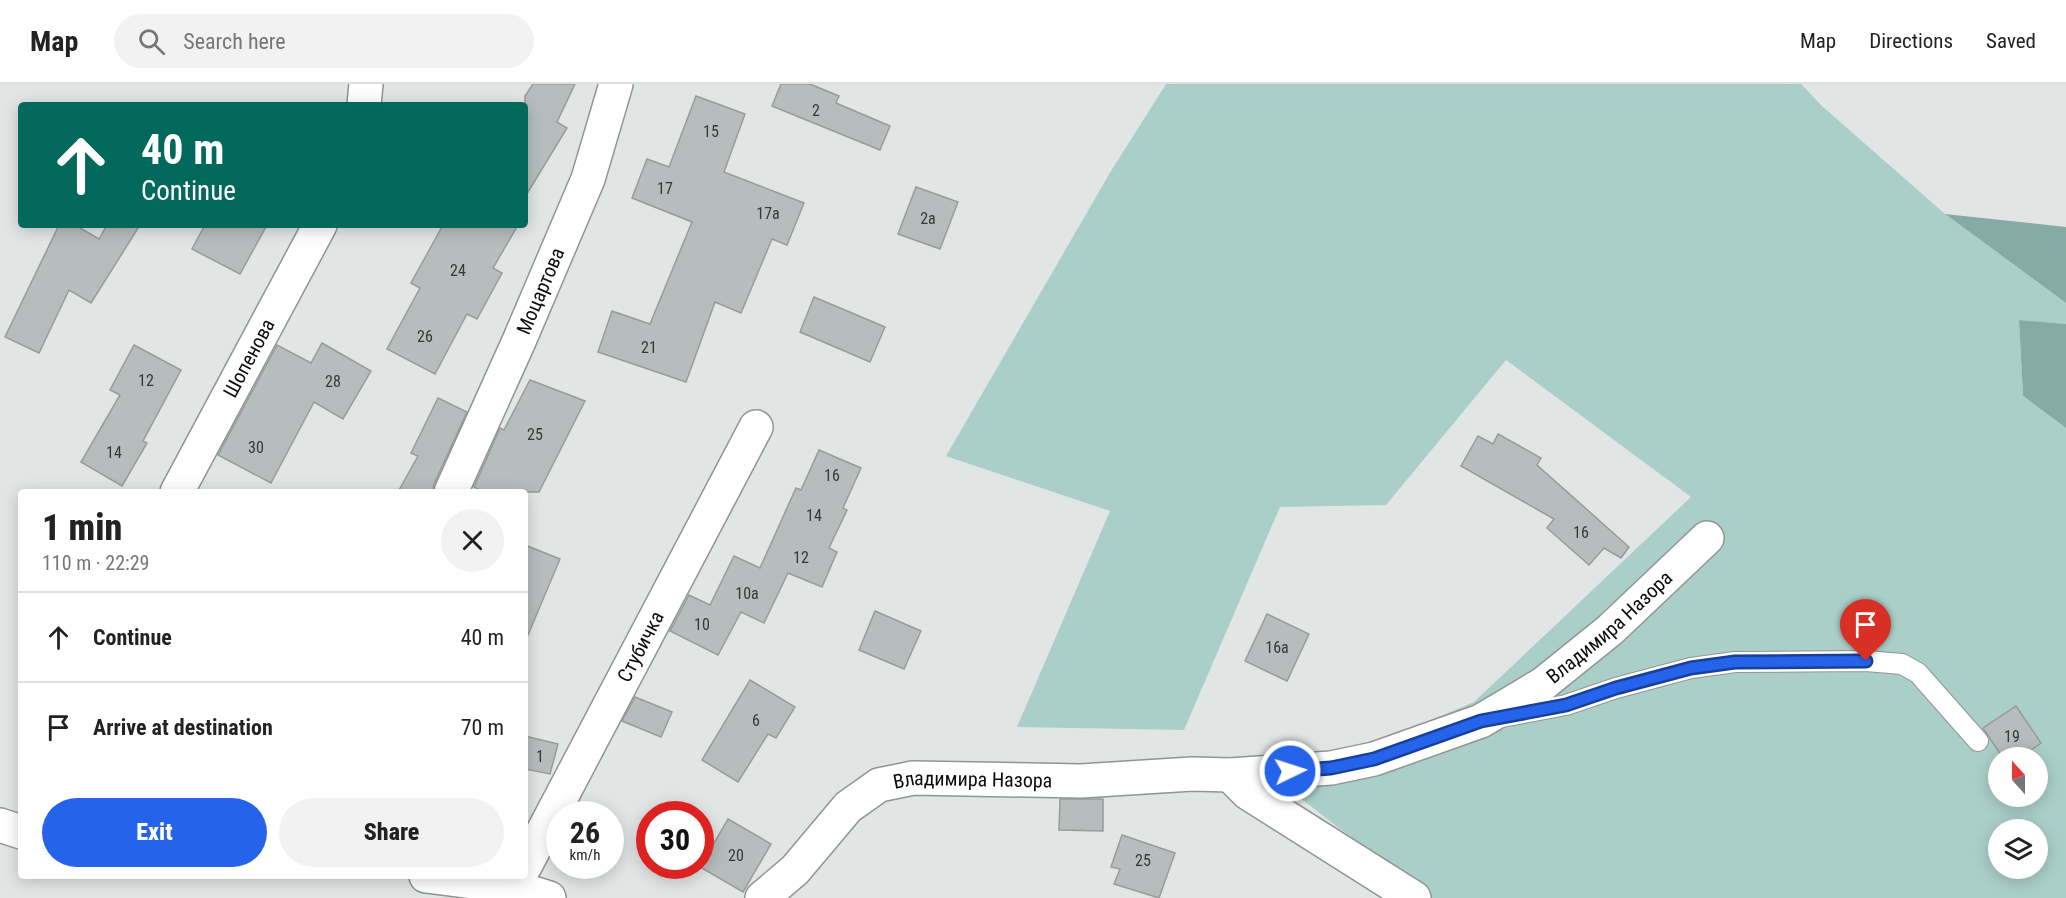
<!DOCTYPE html>
<html lang="en">
<head>
<meta charset="utf-8">
<style>
	:root { --surface:#fff; --page:#f2f2f2; --text:#222; --muted:#767676; --line:#e0e0e0; --accent:#2563eb }
	body { margin:0; font-family:"Roboto Condensed",sans-serif; background:var(--page); color:var(--text); height:100vh; display:flex; flex-direction:column; font-size:22px; white-space:nowrap }
	* { box-sizing:border-box; margin:0 }
	p { font-size:20px; color:var(--muted) }
	.icon { flex:none; width:33px; height:33px; fill:none; stroke:currentColor; stroke-width:2; stroke-linecap:round; stroke-linejoin:round }
	.map { position:relative; flex:1; overflow:hidden }
	.sheet { position:absolute; left:18px; top:405px; width:510px; height:390px; display:flex; flex-direction:column; background:var(--surface); border-radius:6px; box-shadow:0 3px 15px #0003 }
	.sheet>* { flex:none }
	.top-card { position:absolute; left:18px; top:18px; width:510px; height:126px; border-radius:6px; box-shadow:0 3px 15px #0003; background:#00695c; color:#fff; overflow:hidden }
	.needle { width:39px; rotate:339deg }
	.fabs { position:absolute; left:1988px; top:663px; display:grid; gap:12px }
	.fabs a { display:grid; place-items:center; width:60px; height:60px; border-radius:50%; background:var(--surface); box-shadow:0 3px 15px #0003; font-size:30px }
	.speed { position:absolute; left:546px; top:717px; display:flex; gap:12px; font-size:30px; font-weight:700; text-align:center }
	.speed>* { display:grid; place-content:center; width:78px; height:78px; border-radius:50%; background:var(--surface); box-shadow:0 3px 15px #0003; line-height:1 }
	.speed small { font-size:15px; font-weight:400 }
	.speed .limit { border:9px solid #d22; background:#fff; color:#111 }
	.pin { position:absolute; display:grid; place-items:center; width:51px; height:51px; color:#fff; margin:-62px -26px; border-radius:50% 50% 50% 0; rotate:-45deg; box-shadow:0 0 6px #0007 }
	.pin .icon { rotate:45deg }
	.me { position:absolute; width:66px; margin:-33px; rotate:86deg; stroke-linejoin:round; filter:drop-shadow(0 0 4px #0008) }
	.turn { display:flex; align-items:center; gap:21px; height:126px; padding:0 24px; font-size:27px }
	.turn .icon { width:78px; height:78px; stroke-width:2.5 }
	.turn b { display:block; font-size:42px; line-height:51px }
	.round { display:grid; place-items:center; flex:none; width:63px; height:63px; border-radius:32px; background:var(--page) }
	.overview { display:flex; align-items:center; justify-content:space-between; height:102px; padding:0 24px }
	h1 { font-size:36px; font-weight:800; line-height:45px }
	.primary-button { display:flex; gap:12px; margin-top:auto; padding:12px 24px }
	.primary-button a { flex:1; height:69px; border-radius:36px; background:var(--accent); color:#fff; font-size:24px; font-weight:800; line-height:69px; text-align:center }
	.primary-button a+a { background:var(--page); color:var(--text) }
	ul { padding:0; list-style:none }
	li { display:flex; align-items:center; gap:18px; height:90px; padding:0 24px; border-top:2px solid var(--line) }
	li div { flex:1 }
	li b { display:block; font-size:22px }
	li em { font-style:normal }
	header { display:flex; align-items:center; gap:36px; box-sizing:border-box; height:84px; padding:0 30px; background:var(--surface); border-bottom:2px solid var(--line) }
	header strong { font-size:28px }
	nav { display:flex; gap:33px; margin-inline-start:auto; font-size:21px }
	.search { width:420px; height:54px; background:var(--page); display:flex; align-items:center; gap:15px; box-sizing:border-box; padding:0 21px; border-radius:33px; color:var(--muted); font-size:22px }
	.map>svg:first-child { display:block }
</style>
</head>
<body>
<header>
<strong>Map</strong>
<div class="search"><svg class="icon" aria-label="search" viewBox="0 0 24 24"><circle cx="10" cy="10" r="6"/><path d="M15 15l6 6"/></svg>Search here</div>
<nav><a>Map</a><a>Directions</a><a>Saved</a></nav>
</header>
<div class="map">
<svg width="2066" height="814" viewBox="0 0 2066 814">
	<rect width="100%" height="100%" fill="#e1e6e5"/>
	<path fill="#aacfc8" fill-rule="evenodd" d="M1166,0H1801L1822,22L1945,130L2066,219V240L2019,236L2023,312L2066,344V814H1429L1281,699L1474,618L1691,413L1506,276L1386,421L1280,423L1184,646L1017,643L1110,427L946,372L1111,87ZM1998,674H2037V712H1998ZM1998,746H2037V784H1998Z"/>
	<g fill="#86aba4">
		<polygon points="1945,130 2066,143 2066,219"/>
		<polygon points="2019,236 2066,240 2066,344 2023,312"/>
	</g>
	<g fill="#b7bdbc" stroke="#979c9b" stroke-width="1.5">
		<polygon points="533,0 575,0 557,38 567,44 525,113 525,12"/>
		<polygon points="781,0 810,0 839,12 836,19 890,42 880,66 772,22"/>
		<polygon points="696,12 745,30 724,88 804,119 787,161 772,155 741,229 715,218 686,298 598,268 612,227 650,240 692,138 632,114 647,75 669,83"/>
		<polygon points="916,103 958,118 940,165 898,150"/>
		<polygon points="59,141 75,141 99,155 107,141 140,141 91,219 69,206 39,269 5,253"/>
		<polygon points="205,141 267,141 240,190 192,165"/>
		<polygon points="443,141 518,141 493,184 502,189 477,235 467,230 435,290 387,265 420,204 411,199"/>
		<polygon points="814,213 885,243 870,278 800,248"/>
		<polygon points="322,259 371,287 343,335 314,318 271,399 218,371 277,261 311,279"/>
		<polygon points="134,261 181,286 143,357 147,359 122,402 81,378 120,311 110,306"/>
		<polygon points="530,296 585,317 539,408 483,408 474,403 500,344 504,346"/>
		<polygon points="438,314 467,328 434,400 433,408 398,408 418,372 411,369"/>
		<polygon points="1498,350 1541,374 1537,381 1629,463 1621,474 1604,464 1589,481 1547,444 1554,435 1461,382 1478,352 1493,360"/>
		<polygon points="819,366 861,384 843,424 847,426 829,464 837,468 822,503 788,489 764,539 741,528 718,571 670,547 689,511 710,521 734,472 760,484 796,404 801,406"/>
		<polygon points="525,461 560,475 525,558"/>
		<polygon points="875,527 921,547 904,585 859,566"/>
		<polygon points="1267,530 1309,550 1287,597 1245,577"/>
		<polygon points="750,596 795,623 776,654 768,650 738,698 702,676"/>
		<polygon points="635,613 672,628 661,653 622,637"/>
		<polygon points="2016,622 2041,659 2020,674 2003,674 1983,644"/>
		<polygon points="525,652 558,660 550,690 525,685"/>
		<polygon points="1060,715 1103,715 1103,747 1059,746"/>
		<polygon points="586,719 603,730 582,730"/>
		<polygon points="728,735 771,760 743,808 700,783"/>
		<polygon points="1122,751 1175,769 1159,814 1114,800 1120,785 1111,783"/>
	</g>
	<g fill="none" stroke-linecap="round" stroke-linejoin="round">
		<defs>
			<polyline id="lane" points="1502,633 1566,621 1616,604 1691,584 1735,578 1866,577 1902,580 1918,589 1978,657"/>
			<g id="street">
				<polyline points="364,21 366,0"/>
				<path id="s1" d="M177,408L320,141"/>
				<path id="s2" d="M451,408L519,257L588,95L616,0"/>
				<polyline points="1230,691 1248,709 1414,814"/>
				<polyline points="0,741 21,748"/>
				<path id="s3" d="M525,782L756,343"/>
				<polyline points="426,792 514,803 549,814"/>
				<path id="s4" d="M762,814L795,786L848,723L879,701L913,694L1081,697L1192,690L1230,691L1331,684L1374,675L1481,637L1543,600L1610,546L1707,454"/>
			</g>
		</defs>
		<use href="#lane" stroke="#909594" stroke-width="22"/>
		<use href="#street" stroke="#909594" stroke-width="36"/>
		<use href="#lane" stroke="#fff" stroke-width="20"/>
		<use href="#street" stroke="#fff" stroke-width="33"/>
	</g>
	<g fill="none" stroke-linecap="round" stroke-linejoin="round">
		<defs>
			<polyline id="route" points="1290,687 1331,684 1374,675 1481,637 1566,621 1616,604 1691,584 1735,578 1866,577"/>
		</defs>
		<use href="#route" stroke="#184099" stroke-width="15"/>
		<use href="#route" stroke="#2563eb" stroke-width="10"/>
	</g>
	<g text-anchor="middle" dominant-baseline="central" stroke-width="5" stroke-linejoin="round" paint-order="stroke">
		<g font-size="16" fill="#353837">
			<text x="816" y="26">2</text>
			<text x="711" y="47">15</text>
			<text x="665" y="104">17</text>
			<text x="768" y="129">17a</text>
			<text x="928" y="134">2a</text>
			<text x="458" y="186">24</text>
			<text x="425" y="252">26</text>
			<text x="649" y="263">21</text>
			<text x="146" y="296">12</text>
			<text x="333" y="297">28</text>
			<text x="535" y="350">25</text>
			<text x="256" y="363">30</text>
			<text x="114" y="368">14</text>
			<text x="832" y="391">16</text>
			<text x="814" y="431">14</text>
			<text x="1581" y="448">16</text>
			<text x="801" y="473">12</text>
			<text x="747" y="509">10a</text>
			<text x="702" y="540">10</text>
			<text x="1277" y="563">16a</text>
			<text x="756" y="636">6</text>
			<text x="2012" y="652">19</text>
			<text x="540" y="672">1</text>
			<text x="736" y="771">20</text>
			<text x="1143" y="776">25</text>
		</g>
		<g font-size="20" fill="#0a0c0b" stroke="#e1e6e5">
			<text stroke="none"><textPath href="#s2" startOffset="220">Моцартова</textPath></text>
			<text stroke="none"><textPath href="#s1" startOffset="152">Шопенова</textPath></text>
			<text stroke="none"><textPath href="#s4" startOffset="934">Владимира Назора</textPath></text>
			<text stroke="none"><textPath href="#s3" startOffset="248">Стубичка</textPath></text>
			<text stroke="none"><textPath href="#s4" startOffset="258">Владимира Назора</textPath></text>
		</g>
	</g>
</svg>
<div class="fabs">
<a><svg class="needle" viewBox="-14 -14 28 28"><path d="M0-13l5 13h-10z" fill="#e53935"/><path d="M0 13l5-13h-10z" fill="#767676"/></svg></a>
<a><svg class="icon" aria-label="layers" viewBox="0 0 24 24"><path d="M12 4l9 5-9 5-9-5zM3 14l9 5 9-5"/></svg></a>
</div>
<div class="speed"><div>26<small>km/h</small></div><div class="limit">30</div></div>
<div class="pin" style="left:1866px;top:577px;background:#d93025"><svg class="icon" aria-label="arrive" viewBox="0 0 24 24"><path d="M6 21V4h12l-3 4 3 4H6"/></svg></div>
<svg class="me" style="left:1290px;top:687px" viewBox="-20 -20 40 40"><circle r="17" fill="#2563eb" stroke="#fff" stroke-width="3"/><path d="M0-11L8 9 0 5-8 9z" fill="#fff"/></svg>
<div class="top-card">
<div class="turn"><svg class="icon" aria-label="ahead" viewBox="0 0 24 24"><path d="M12 20V5M6 11l6-6 6 6"/></svg><div><b>40 m</b>Continue</div></div>
</div>
<section class="sheet">
<div class="overview"><div><h1>1 min</h1><p>110 m · 22:29</p></div><a class="round"><svg class="icon" aria-label="close" viewBox="0 0 24 24"><path d="M6 6l12 12M18 6L6 18"/></svg></a></div>
<ul>
<li><svg class="icon" aria-label="ahead" viewBox="0 0 24 24"><path d="M12 20V5M6 11l6-6 6 6"/></svg><div><b>Continue</b></div><em>40 m</em></li>
<li><svg class="icon" aria-label="arrive" viewBox="0 0 24 24"><path d="M6 21V4h12l-3 4 3 4H6"/></svg><div><b>Arrive at destination</b></div><em>70 m</em></li>
</ul>
<div class="primary-button"><a>Exit</a><a>Share</a></div>
</section>
</div>
</body>
</html>
